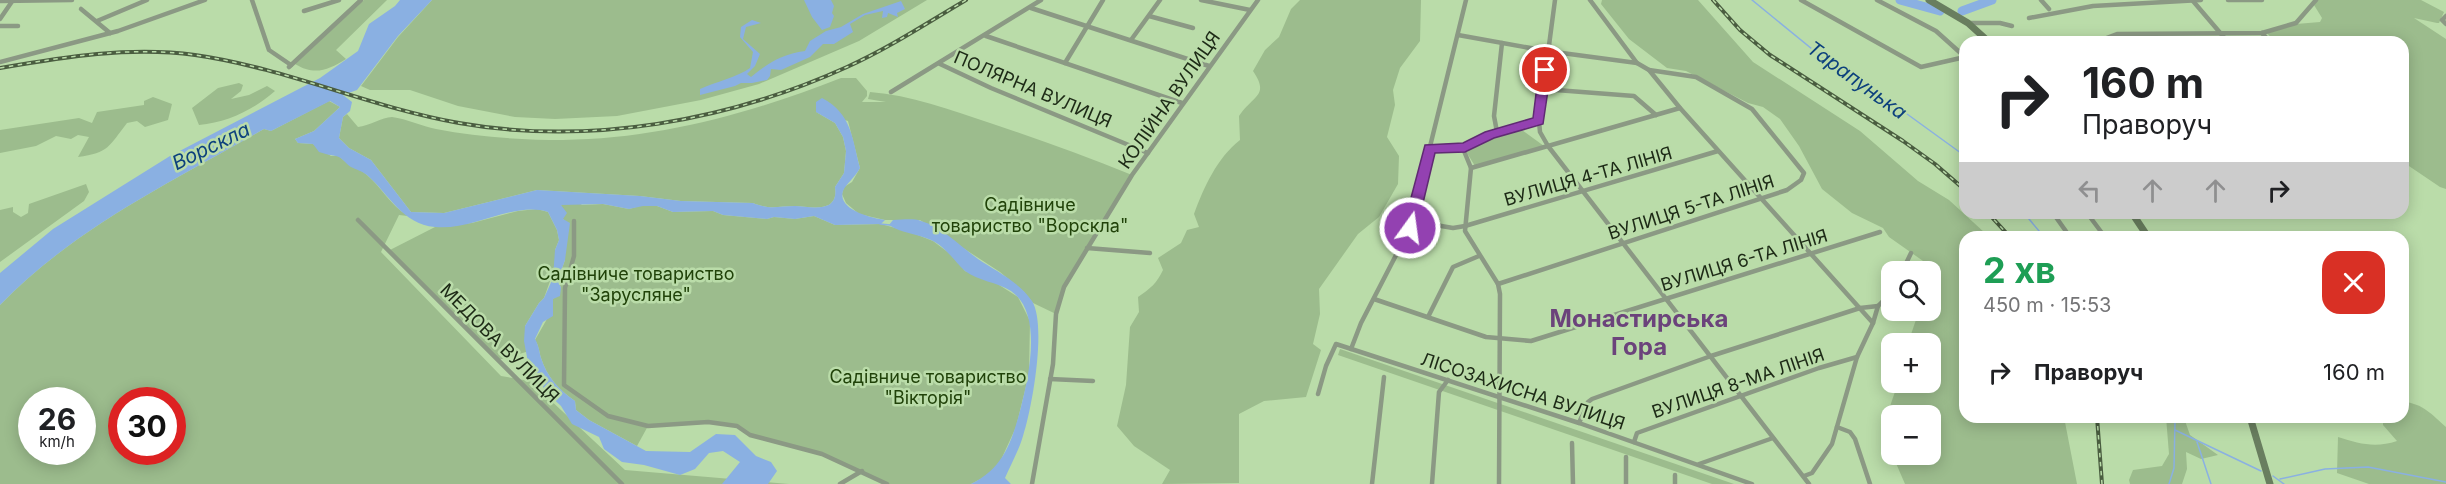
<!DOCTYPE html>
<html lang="uk">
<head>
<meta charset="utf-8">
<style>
	:root { --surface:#fff; --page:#f6f6f6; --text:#202124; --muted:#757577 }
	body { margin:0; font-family:Inter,sans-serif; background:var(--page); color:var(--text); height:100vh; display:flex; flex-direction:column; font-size:22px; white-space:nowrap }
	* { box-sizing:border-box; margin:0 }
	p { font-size:20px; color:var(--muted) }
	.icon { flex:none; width:33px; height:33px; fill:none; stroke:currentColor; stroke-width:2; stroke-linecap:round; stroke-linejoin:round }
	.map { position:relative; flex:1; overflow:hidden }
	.details { position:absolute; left:1959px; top:231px; width:450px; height:192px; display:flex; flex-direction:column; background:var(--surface); border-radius:18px; box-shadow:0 3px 15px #0003 }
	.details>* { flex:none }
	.hud { position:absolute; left:1959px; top:36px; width:450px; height:183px; border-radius:18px; box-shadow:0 3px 15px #0003; background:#fff; color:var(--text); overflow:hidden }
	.controls { position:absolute; left:1881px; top:261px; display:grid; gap:12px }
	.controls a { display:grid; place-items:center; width:60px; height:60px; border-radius:12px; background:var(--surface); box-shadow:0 3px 15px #0003; font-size:30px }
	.speed { position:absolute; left:18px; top:387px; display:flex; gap:12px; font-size:30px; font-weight:700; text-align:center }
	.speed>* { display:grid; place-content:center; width:78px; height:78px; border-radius:50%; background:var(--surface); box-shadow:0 3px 15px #0003; line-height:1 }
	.speed small { font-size:15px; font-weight:400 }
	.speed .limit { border:9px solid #d22; background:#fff; color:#111 }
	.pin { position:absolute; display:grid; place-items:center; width:51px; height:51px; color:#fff; margin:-26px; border:3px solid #fff; border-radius:50%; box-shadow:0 2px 6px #0007 }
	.me { position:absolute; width:66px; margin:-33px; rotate:14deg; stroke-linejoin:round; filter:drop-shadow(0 0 4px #0008) }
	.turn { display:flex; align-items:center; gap:21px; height:126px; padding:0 24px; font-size:27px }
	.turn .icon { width:78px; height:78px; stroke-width:2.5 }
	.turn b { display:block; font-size:42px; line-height:51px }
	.lanes { display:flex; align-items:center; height:57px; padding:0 24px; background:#0003; justify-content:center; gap:30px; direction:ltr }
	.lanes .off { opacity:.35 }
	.round { display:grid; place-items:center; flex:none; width:63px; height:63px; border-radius:18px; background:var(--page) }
	.headline { display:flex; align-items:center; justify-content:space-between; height:102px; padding:0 24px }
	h1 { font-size:36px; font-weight:700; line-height:45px; color:#1e9e55 }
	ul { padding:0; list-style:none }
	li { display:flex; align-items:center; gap:18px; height:78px; padding:0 24px }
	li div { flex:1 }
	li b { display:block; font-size:22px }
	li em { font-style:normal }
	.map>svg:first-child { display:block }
</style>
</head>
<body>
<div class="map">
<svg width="2446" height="484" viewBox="0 0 2446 484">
	<rect width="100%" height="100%" fill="#badca9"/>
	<g fill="#9cbc8d" fill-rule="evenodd">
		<path d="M364,0H387L336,50L346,59C328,70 315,76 295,64Z"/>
		<polygon points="432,0 927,0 859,41 759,84 701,100 617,116 555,119 515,117 458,106 410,90 370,90 361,86 398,37"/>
		<path d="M1300,0H1421L1420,41L1400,68L1393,90L1395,105L1387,137L1399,156L1398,184L1379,217L1358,234L1319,289L1320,314L1313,344L1321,350L1306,397L1264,401L1239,414V483L1162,484L1170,470L1134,446L1117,426L1126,385L1130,327L1139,312L1138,297C1150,289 1157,283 1163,270L1158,258L1181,243L1187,230L1199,227L1194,214C1204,187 1217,158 1240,140L1239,116C1253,95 1270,96 1253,71L1265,50L1279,37L1291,9Z"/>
		<polygon points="1602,0 1698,0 1753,62 1860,131 1918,181 1949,200 1985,233 1988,237 1965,237 1965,417 2064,417 2077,484 1905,484 1892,454 1930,454 1930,416 1892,416 1891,431 1887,415 1898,383 1930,382 1930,344 1908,343 1919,311 1930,310 1933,268 1889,237 1883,228 1852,213 1822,189 1799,146 1780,119 1763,107 1748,103 1686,71 1667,68 1629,39 1601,4"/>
		<polygon points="2318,0 2421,0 2444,12 2439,23 2437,23 2414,18 2446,39 2446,189 2440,187 2403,162 2403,42 2275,42 2267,33 2296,24 2320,22 2322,18 2314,5"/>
		<path d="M841,78H856L867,91V96L862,102H886L868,99L870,92C911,95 950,110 990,123C1038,139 1085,156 1132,175L1069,278L1056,314L1033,303L1024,292L1000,272L920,220H885L859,214L846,203L842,194L844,187L852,182L860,168L848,121L816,112L835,123L843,137L846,151L844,173L835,187C839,215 809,206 795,206C778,206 770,210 753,203L681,201L640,196L537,190L444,213L411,212L371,160L349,148L339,138L343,117L347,114L358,127C369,126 382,117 392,117C407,119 422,126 436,129C477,137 522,140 563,140C659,139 752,113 841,78Z"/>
		<path d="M239,83L243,85L241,91L231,99L249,95L267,86L275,91C253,110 228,122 199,125L192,108L218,88Z"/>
		<path d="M153,97L172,104L168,120L145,127L137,121L127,123C109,146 109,153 78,157L89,137L78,135L71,139L56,136L36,146L0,153V130L79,118L92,123L97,112L144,105V101Z"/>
		<path d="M329,101L340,107L314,131L295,139L298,143L313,144L331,156H339C347,165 358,167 367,175C382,188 390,205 408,216L399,215L381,252L501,376L530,381L625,470L789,484H0V305C73,229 173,181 264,129L271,131ZM32,400H82V452H32ZM122,400H172V452H122Z"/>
		<polygon points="1519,128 1544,146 1475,166 1467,153 1468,147 1488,140 1488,137"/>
		<polygon points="86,184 89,192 84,201 0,262 0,210 13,207 13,212 21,217 28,213 29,204"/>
		<path d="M579,203L582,205L603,204L629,209L643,205L657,206L673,212L713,211L723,215L767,219L774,217L795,219L814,216L835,225L881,224L910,232L933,241L953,256L965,271L996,283L1018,297L1030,321L1029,374L1016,427L1000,462L990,474L971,484H887L822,454L750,435L737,426L708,422L648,426L637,446L589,420L576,410L575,401C559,390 547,377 541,358C539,351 539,346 535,340L551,312L553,299L561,288L558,280L565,260V245L569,228L563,219L561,204Z"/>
		<polygon points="537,209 548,212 557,230 559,240 555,250 555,267 544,298 539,303 525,326 526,352 498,360 388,251 435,227 472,223 518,211"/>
		<polygon points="1340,349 1734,484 1712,484 1338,355"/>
		<path d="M2403,402C2423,403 2432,415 2446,427V484H2369L2337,473L2338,437C2359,444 2376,448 2397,441L2383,425V418L2403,417Z"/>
		<polygon points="2166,417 2184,418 2190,435 2218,455 2201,459 2186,452 2187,469 2182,484 2130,484 2129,480 2133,470 2162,466 2169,454"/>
	</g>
	<g fill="#8ab0e2">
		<path d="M400,0H432L398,36L357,90L343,95L352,102L350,111L343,117L339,138L349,148L371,160L411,212L444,213L537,190L640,196L681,201L753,203C770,210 778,206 795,206C809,206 839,215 835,187L844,173L846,151L843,137L835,123L816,112V102L822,98C852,114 852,138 860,168C856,176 846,184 843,191C837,210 872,218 885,220L881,224L835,225L814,216L795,219L774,217L767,219L723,215L713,211L673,212L657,206H643L629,209L603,204L561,205L567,213L563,219L570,223L565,260L558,280L561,288L560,296L553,299V316L543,322L535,339C539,346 539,351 541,358C547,377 559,390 575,401L576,410L589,420L646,451L690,452L716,434L735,435L756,456L771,462L777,471L768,484H722L740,462L723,451L709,453L695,469L680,475L644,465L622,462L604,449L599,437L572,424L561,406L545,391L537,374L529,368L524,341L525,326L539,303L544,298L553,278L555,250L559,240L557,230L548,212C514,201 472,231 435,227C402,224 389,194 367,175C362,171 357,170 351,167C346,164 342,157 336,156C330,155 325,154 319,152L313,144L298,143L295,139L314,131L340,107L330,101L271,131L264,129C173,181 73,229 0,305V273L53,229L170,156L320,78L358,51L369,24L395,6Z"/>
		<polygon points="804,0 831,0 834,6 832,13 834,16 830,27 822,30 812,17"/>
		<path d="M901,1L905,9L897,13L898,17L888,13L887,17L882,18L883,11L865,15L850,24L853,32L834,44H823L810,57L781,70L771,69L770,76L767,80L752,83H741L735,86L700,95V89C715,82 738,77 750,68L753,52L740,37L741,27L752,20L761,23L746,27L743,39L760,54L755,66L747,74L751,77C768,63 782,54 805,51L810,41L826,31L841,27L863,14Z"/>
		<path d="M893,220C902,220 913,218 921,221C942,227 960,246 978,259C996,271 1019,282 1032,301C1047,325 1032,409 1023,436C1019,450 1011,464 1005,478L1011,484H971C1004,468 1012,441 1021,407C1029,375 1043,313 1011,291C997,282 978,281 965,271C954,261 946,247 931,240C918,234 901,233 889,225Z"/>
	</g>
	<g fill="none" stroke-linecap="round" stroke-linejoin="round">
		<g stroke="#8ab0e2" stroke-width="1.5">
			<polyline points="1752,0 1839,71 1896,106 1965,156"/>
			<polyline points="2024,213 2044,237"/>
			<polyline points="880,224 890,225"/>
			<polyline points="2175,430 2261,471"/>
			<polyline points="2197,442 2211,484"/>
			<polyline points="2273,476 2284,484"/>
			<polyline points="2280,479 2325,469 2368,467 2446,482"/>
			<polyline points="2169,484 2174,468 2175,421 2172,417"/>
		</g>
		<g stroke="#8ab0e2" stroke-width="9">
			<polyline points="1900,0 1940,11"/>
			<polyline points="1962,11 1992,0"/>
		</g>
		<g stroke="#8b9984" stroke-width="4.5">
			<polyline points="252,0 269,50 291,65"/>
			<polyline points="1201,0 1250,10"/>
			<polyline points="1555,0 1539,121 1540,132 1548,146 1809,484"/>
			<polyline points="1590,0 1637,63 1649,70 1680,108 1873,323"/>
			<polyline points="1801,0 1921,67 1965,57"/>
			<polyline points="1877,0 1936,31 1965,57"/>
			<polyline points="2041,0 2049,9"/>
			<polyline points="2228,0 2262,0"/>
			<polyline points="0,1 72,0"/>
			<polyline points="2193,1 2228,42"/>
			<polyline points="1031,8 1209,66"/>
			<polyline points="81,9 110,33"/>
			<polyline points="304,11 339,0"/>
			<polyline points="1149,16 1193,28"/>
			<polyline points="2446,16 2442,20 2446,24"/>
			<polyline points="2029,18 2093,6 2201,0"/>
			<polyline points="0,19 13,0"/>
			<polyline points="97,21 147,0"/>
			<polyline points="1968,23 2000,23 2012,26"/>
			<polyline points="0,26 18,26"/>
			<polyline points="2262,33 2270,42"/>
			<polyline points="1458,35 1547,51 1637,63"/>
			<polyline points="986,36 1182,103"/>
			<polyline points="1131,40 1160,0"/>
			<polyline points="2096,42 2117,34 2262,33 2296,23 2316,0"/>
			<polyline points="0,62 118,31 205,0"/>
			<polyline points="1065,63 1103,0"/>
			<polyline points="940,64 991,88 1148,153"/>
			<polyline points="289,67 361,0"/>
			<polyline points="1543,89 1634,96 1656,115"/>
			<polyline points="891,92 1041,0"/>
			<polyline points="1497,132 1494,116 1502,43"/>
			<polyline points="1430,148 1465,147"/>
			<polyline points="1471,168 1680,108"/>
			<polyline points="2053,213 2070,237"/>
			<polyline points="2087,213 2105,237"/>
			<polyline points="358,220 622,484"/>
			<polyline points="574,221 574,256 565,288 564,385 608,416 648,426 708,422 737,426 750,435 822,454 887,484"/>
			<polyline points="1412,221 1453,228 1465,226 1718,151"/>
			<polyline points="1087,248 1150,253"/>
			<polyline points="1902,272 1911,253"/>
			<polyline points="1498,284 1787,190 1801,180 1804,173 1752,109 1696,77 1649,70"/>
			<polyline points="1374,299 1486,337 1531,341 1880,232"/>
			<polyline points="1428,317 1453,267 1479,256"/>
			<polyline points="1351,349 1361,323 1410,228 1466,0"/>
			<polyline points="1050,379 1093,381"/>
			<polyline points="1318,394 1326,366 1336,344 1579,423 1752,484"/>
			<polyline points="1579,423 1588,402 1592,399 1711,356 1860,308 1878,306"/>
			<polyline points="1837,427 1850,432 1855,439 1870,484"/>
			<polyline points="1634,442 1637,433 1819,368 1857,357"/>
			<polyline points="1572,443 1573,484"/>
			<polyline points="1626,457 1626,484"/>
			<polyline points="1699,464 1773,438"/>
			<polyline points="1675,475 1675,484"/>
			<polyline points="1804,476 1812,473 1832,444 1857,357 1873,323 1878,306 1892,292"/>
			<polyline points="840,484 862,471"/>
			<polyline points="1032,484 1053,364 1056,314 1064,287 1132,175 1258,0"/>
			<polyline points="1372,484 1384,377"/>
			<polyline points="1432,484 1439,392 1448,380"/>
			<path d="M1499,484L1500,294L1498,284L1465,231L1471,168L1464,151C1480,131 1515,127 1539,121"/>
		</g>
		<g stroke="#697e5f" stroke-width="7">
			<polyline points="1929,0 1968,23 1989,42"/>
			<polyline points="2132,213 2148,237"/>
			<polyline points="2250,417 2270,484"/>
		</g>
		<defs>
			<g id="rail">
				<polyline points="1713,0 1740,30 1770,55 1903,141 1935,164 1965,190"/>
				<path d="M0,68C64,57 130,46 195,55C286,68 369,107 459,123C589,146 728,121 847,67C889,48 927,23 966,0"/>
				<polyline points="1988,213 2010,237"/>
				<polyline points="2097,417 2102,484"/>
			</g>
		</defs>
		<use href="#rail" stroke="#4a5d40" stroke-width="4"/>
		<use href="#rail" stroke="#badca9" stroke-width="1.5" stroke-dasharray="4.5" stroke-linecap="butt"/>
	</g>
	<polygon fill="#9341b1" stroke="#602a73" stroke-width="1.5" points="1545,66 1551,70 1543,124 1494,138 1465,152 1435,153 1417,228 1410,233 1405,232 1403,228 1425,145 1463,143 1485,132 1533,118 1539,70"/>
	<g text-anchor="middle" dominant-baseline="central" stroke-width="5" stroke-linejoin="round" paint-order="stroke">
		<g font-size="18" fill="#1d2a16" stroke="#badca9">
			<text transform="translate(1033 89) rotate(23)">ПОЛЯРНА ВУЛИЦЯ</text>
			<text transform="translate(1169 100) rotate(-55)">КОЛІЙНА ВУЛИЦЯ</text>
			<text transform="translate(1588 176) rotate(-16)">ВУЛИЦЯ 4-ТА ЛІНІЯ</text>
			<text transform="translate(1691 207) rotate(-18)">ВУЛИЦЯ 5-ТА ЛІНІЯ</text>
			<text transform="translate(1744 260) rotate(-17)">ВУЛИЦЯ 6-ТА ЛІНІЯ</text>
			<text transform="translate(500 343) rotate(45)">МЕДОВА ВУЛИЦЯ</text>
			<text transform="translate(1738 383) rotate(-19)">ВУЛИЦЯ 8-МА ЛІНІЯ</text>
			<text transform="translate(1523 391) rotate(18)">ЛІСОЗАХИСНА ВУЛИЦЯ</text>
		</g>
		<g font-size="18" fill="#204209" stroke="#badca9">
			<text x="1030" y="204">Садівниче<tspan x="1030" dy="21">товариство "Ворскла"</tspan></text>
			<text x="636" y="273">Садівниче товариство<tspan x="636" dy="21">"Зарусляне"</tspan></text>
			<text x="928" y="376">Садівниче товариство<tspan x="928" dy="21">"Вікторія"</tspan></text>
		</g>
		<g font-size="20" font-style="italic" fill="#0d417d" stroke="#badca9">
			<text transform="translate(1857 80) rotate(36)">Тарапунька</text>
			<text transform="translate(211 146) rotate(-26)">Ворскла</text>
		</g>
		<g font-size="24" font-weight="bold" fill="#6b437b" stroke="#badca9">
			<text x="1639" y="318">Монастирська<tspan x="1639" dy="28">Гора</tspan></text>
		</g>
	</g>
</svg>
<div class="controls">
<a><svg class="icon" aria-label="search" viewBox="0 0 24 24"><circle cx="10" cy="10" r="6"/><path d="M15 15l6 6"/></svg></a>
<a>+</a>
<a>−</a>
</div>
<div class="speed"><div>26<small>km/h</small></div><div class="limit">30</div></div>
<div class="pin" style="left:1545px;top:70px;background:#d93025"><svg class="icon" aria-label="arrive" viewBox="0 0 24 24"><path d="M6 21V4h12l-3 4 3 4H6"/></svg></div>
<svg class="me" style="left:1410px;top:228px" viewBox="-20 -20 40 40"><circle r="17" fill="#9341b1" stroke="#fff" stroke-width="3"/><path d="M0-11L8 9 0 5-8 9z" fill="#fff"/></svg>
<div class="hud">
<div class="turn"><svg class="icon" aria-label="right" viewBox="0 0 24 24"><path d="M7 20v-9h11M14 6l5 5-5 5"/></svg><div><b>160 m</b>Праворуч</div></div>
<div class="lanes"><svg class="icon off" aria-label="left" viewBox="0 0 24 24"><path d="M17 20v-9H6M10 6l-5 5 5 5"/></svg><svg class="icon off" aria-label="ahead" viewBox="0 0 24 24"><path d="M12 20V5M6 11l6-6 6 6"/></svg><svg class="icon off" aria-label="ahead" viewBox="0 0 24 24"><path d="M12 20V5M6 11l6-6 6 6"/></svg><svg class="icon" aria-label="right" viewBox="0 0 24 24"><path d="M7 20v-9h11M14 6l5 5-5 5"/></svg></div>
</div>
<section class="details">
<div class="headline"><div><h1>2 хв</h1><p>450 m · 15:53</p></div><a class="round" style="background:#d93025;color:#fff"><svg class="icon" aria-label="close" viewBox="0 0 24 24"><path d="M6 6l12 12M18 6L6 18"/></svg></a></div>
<ul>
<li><svg class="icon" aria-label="right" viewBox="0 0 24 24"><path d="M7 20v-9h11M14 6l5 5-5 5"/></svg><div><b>Праворуч</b></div><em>160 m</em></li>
</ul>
</section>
</div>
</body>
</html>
